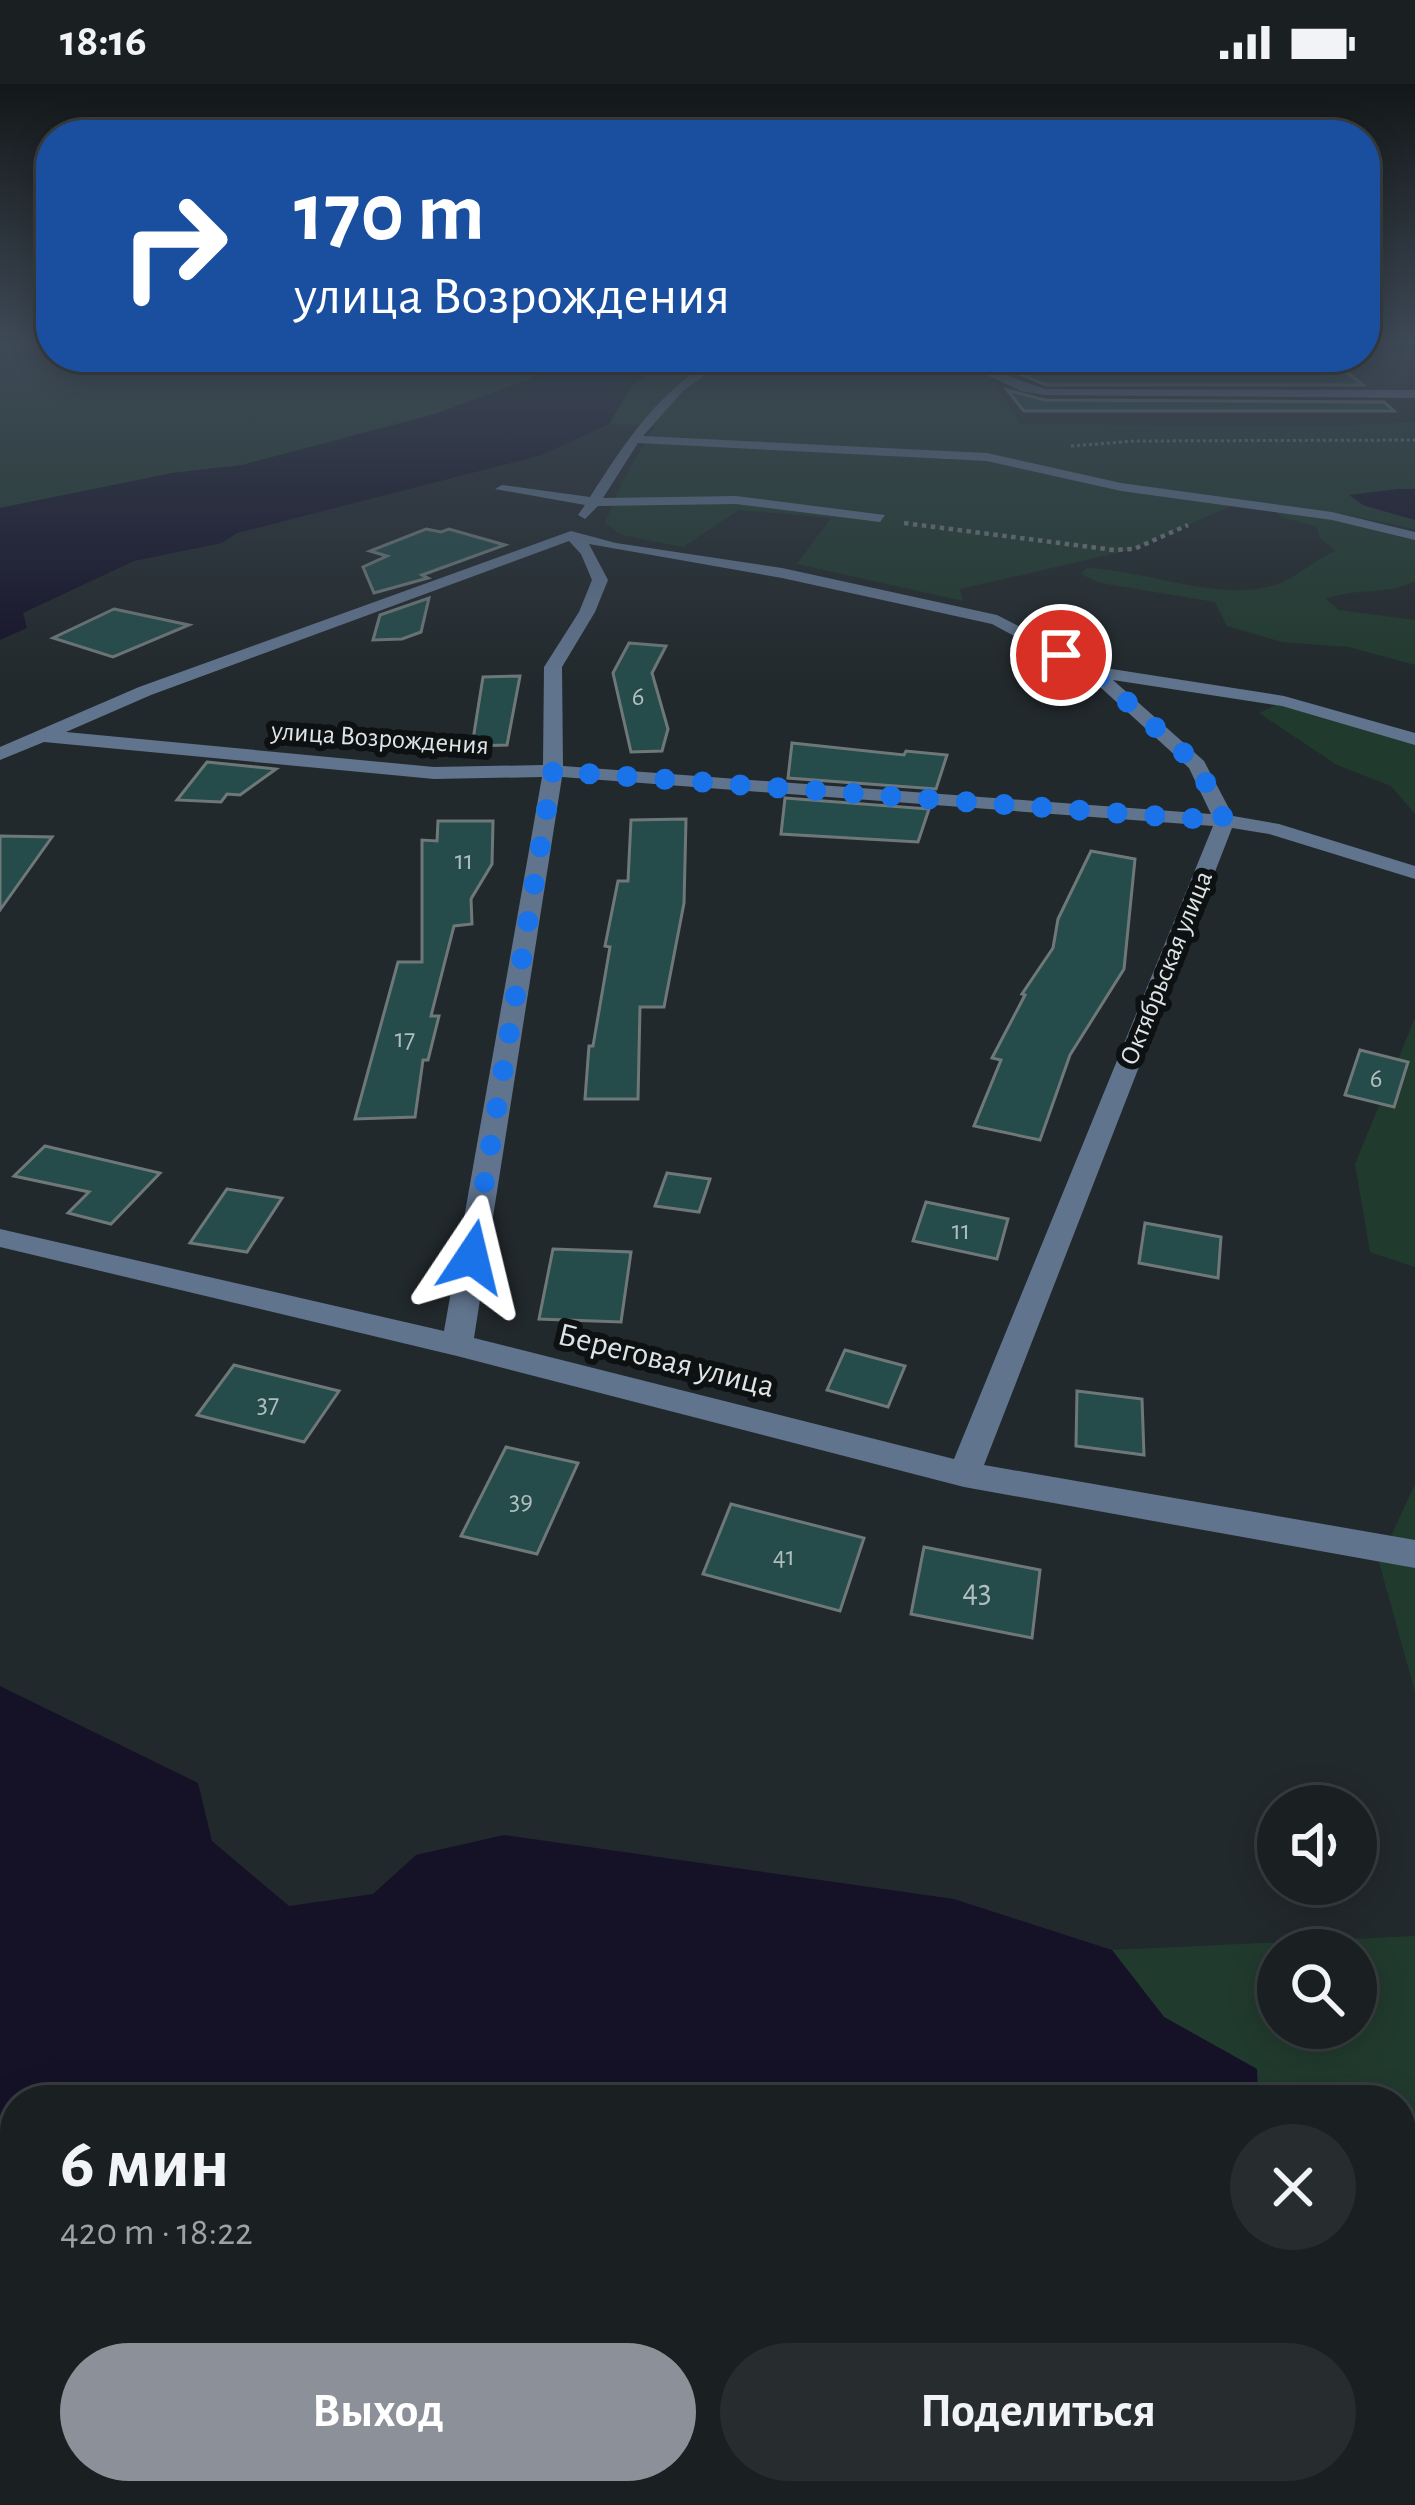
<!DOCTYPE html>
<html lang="ru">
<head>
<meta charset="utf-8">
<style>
	:root { --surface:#1a1f21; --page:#272c2e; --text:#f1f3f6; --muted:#9fa2a5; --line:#383d3f; --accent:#8c9099 }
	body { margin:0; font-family:"Alegreya Sans",sans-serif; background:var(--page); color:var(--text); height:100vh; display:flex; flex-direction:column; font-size:45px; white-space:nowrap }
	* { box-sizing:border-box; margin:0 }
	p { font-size:39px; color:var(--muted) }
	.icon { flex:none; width:66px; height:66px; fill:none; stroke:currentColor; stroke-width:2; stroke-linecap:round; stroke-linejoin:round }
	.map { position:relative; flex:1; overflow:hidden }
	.details { position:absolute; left:0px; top:2001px; width:1416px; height:420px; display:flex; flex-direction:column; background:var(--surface); border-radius:48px 48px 0 0; box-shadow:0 6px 30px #0003,0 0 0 3px var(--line) }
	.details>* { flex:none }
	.banner { position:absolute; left:36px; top:36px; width:1344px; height:252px; border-radius:48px; box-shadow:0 6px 30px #0003,0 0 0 3px var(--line); background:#1a4fa0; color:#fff; overflow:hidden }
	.controls { position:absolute; left:1257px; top:1701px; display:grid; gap:24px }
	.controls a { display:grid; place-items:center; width:120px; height:120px; border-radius:50%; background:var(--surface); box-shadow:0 6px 30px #0003,0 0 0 3px var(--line); font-size:60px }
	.pin { position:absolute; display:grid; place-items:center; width:102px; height:102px; color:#fff; margin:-51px; border:6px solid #fff; border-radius:50%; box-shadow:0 3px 12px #0007 }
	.me { position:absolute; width:132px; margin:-66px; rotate:10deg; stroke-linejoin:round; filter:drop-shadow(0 0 9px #0008) }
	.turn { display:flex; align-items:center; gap:42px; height:252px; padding:0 60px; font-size:54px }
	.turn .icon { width:156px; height:156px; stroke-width:2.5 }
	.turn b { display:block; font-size:84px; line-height:102px }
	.round { display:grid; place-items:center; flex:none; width:126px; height:126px; border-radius:63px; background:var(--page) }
	.headline { display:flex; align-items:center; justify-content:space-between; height:204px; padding:0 60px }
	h1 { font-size:72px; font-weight:700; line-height:90px }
	.button { display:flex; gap:24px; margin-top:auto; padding:24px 60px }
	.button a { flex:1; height:138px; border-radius:72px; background:var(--accent); color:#fff; font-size:48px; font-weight:700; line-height:138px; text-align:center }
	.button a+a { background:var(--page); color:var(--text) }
	.status { display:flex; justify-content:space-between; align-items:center; height:84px; padding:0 60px; background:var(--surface); direction:ltr }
	.status svg { height:33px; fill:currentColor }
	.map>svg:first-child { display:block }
</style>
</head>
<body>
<div class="status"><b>18:16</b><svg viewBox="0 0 49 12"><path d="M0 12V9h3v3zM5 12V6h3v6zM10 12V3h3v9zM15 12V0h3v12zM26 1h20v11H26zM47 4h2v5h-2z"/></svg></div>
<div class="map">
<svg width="1415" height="2421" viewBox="0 0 1415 2421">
	<rect width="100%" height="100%" fill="#22292c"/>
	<g fill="#213a2e" fill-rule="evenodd">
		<polygon points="0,261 51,261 51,273 537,273 530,295 435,330 242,381 172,389 0,424"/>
		<path d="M673,273H969L989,290L1021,340C1152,339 1284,347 1415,338V405H1397L1363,421L1415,436V445L1332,428L1277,424L1415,453V497C1387,512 1356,503 1326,515L1339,526L1415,536V581L1349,563L1282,558L1227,542L1215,518L1100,499L1081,490L1087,484C1145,486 1212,516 1268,503C1294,498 1312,476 1336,467L1319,453L1317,443L1281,433L1275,425L1233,421L1134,465L960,505L963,517L797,480L831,434L739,426L683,463L621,451L605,439L623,396L655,342L609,340L631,301Z"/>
		<polygon points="1284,617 1415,655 1415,730 1391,702 1337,681 1259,629"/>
		<polygon points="1415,934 1415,1183 1370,1168 1355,1080"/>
		<polygon points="1415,1400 1415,1608 1379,1478"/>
		<path d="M1415,1852V2088L1401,2104V2016H1258L1257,1985L1164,1933L1112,1866ZM1278,1866H1356V1944H1278Z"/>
	</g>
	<g fill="#151228">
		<polygon points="537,273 673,273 632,301 609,340 542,371 237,449 222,459 134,477 23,529 27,544 0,556 0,424 172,389 242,381 435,330 530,295"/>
		<polygon points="1397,405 1415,405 1415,436 1363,421 1349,411"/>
		<polygon points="0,1602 198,1699 212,1757 289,1822 373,1810 416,1771 504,1751 954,1815 1112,1866 1164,1933 1257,1985 1258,2016 15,2016 15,2406 1401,2406 1401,2104 1415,2088 1415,2421 0,2421"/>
	</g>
	<g fill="#254b4a" stroke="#6f7878" stroke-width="3">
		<polygon points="983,275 1035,282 1332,276 1363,301 1046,301"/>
		<polygon points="1007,306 1045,316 1384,318 1394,327 1024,327"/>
		<polygon points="426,445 441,448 449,445 505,461 422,491 428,494 374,509 363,483 387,472 370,467"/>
		<polygon points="429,514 421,548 402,555 373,556 380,531"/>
		<polygon points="114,525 189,541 113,573 53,554"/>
		<polygon points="629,559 666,562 652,589 668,645 662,667 631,668 613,589"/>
		<polygon points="520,592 507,661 472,662 483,593"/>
		<polygon points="792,659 904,671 906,667 947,671 936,705 788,694"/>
		<polygon points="207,678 276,685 240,711 227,710 221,718 177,716"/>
		<polygon points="785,714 929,725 918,758 781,750"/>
		<polygon points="686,735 684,819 664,923 640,923 638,1015 585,1015 589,962 593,962 610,863 605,862 618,797 628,797 631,736"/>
		<polygon points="438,737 493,737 492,780 471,815 472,840 454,842 431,932 439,932 428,976 423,976 415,1033 355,1035 398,878 422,878 422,756 437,757"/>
		<polygon points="0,752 52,753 0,826"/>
		<polygon points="1091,767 1135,775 1124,885 1070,971 1040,1056 974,1042 1001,976 992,974 1025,911 1022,910 1053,864 1058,835"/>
		<polygon points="1360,966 1408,978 1394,1023 1345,1011"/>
		<polygon points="45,1062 160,1089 111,1140 68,1129 89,1108 14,1092"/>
		<polygon points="667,1089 710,1095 699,1128 655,1122"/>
		<polygon points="227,1105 282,1114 247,1168 190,1159"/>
		<polygon points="926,1118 1008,1135 997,1175 913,1157"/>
		<polygon points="1145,1139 1221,1153 1218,1194 1139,1179"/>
		<polygon points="553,1165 631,1168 621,1238 539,1235"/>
		<polygon points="845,1266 905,1282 888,1323 827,1306"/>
		<polygon points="234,1281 339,1307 304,1358 197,1331"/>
		<polygon points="1077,1307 1142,1315 1144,1371 1076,1362"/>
		<polygon points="506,1363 578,1379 537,1470 461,1452"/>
		<polygon points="731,1420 864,1454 840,1527 703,1490"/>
		<polygon points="924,1463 1040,1486 1032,1554 911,1530"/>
	</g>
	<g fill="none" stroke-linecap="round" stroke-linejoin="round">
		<polyline stroke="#72787b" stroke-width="3" stroke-dasharray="3 3" stroke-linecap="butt" points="1071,362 1135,357 1415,356"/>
		<polyline stroke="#72787b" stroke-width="4.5" stroke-dasharray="4.5 4.5" stroke-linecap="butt" points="904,439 1114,466 1134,465 1188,441"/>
		<g fill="#61748e" fill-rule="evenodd">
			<polygon points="1365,265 1372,266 1373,268 1365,271"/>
			<path d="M717,273H730L683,307L643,352L987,369L1121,399L1332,428L1415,448V456L1332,436L1121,407L987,377L638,359L603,414L736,412L885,431L880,438L736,420L598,422L585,435L578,431L585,421L495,405L502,401L590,413C626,357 657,309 717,273Z"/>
			<polygon points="848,273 982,282 1045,305 1415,306 1415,314 1045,311 1021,307 980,288"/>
			<path d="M571,447L616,459L782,484L997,531L1099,583L1284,612L1415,649V661L1282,622L1113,596L1204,677L1233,732L1279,740L1415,782V795L1269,750L1232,744L984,1381L1415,1456V1484L964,1403L457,1272L0,1163V1145L444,1247L542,693L434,695L44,658L0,676V663L139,603ZM569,457L581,470L592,496L579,528L544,583L543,681L434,683L66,648L151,611ZM589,460L782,494L992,540L1088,592L1189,684L1211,730L563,682L562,583L595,528L608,496ZM562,693L1213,742L954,1375L474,1254Z"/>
		</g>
	</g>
	<linearGradient id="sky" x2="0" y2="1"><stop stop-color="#131718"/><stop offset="0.43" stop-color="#3e4956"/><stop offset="1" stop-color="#3e4956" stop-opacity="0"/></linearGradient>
	<rect width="1415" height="600" fill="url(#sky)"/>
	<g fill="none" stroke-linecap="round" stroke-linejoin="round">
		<polyline stroke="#1a73e8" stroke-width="21" stroke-dasharray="0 37.8" points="472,1173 553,687 1225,737 1197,681 1094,588 1061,571"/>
	</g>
	<g text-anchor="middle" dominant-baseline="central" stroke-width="12" stroke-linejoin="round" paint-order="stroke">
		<g font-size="27" fill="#b0bdbe">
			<text x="638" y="612">6</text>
			<text x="464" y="776">11</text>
			<text x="405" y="954">17</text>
			<text x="1376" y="994">6</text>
			<text x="961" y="1146">11</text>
			<text x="268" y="1319">37</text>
			<text x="521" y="1416">39</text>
			<text x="784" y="1472">41</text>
		</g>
		<g font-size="27" fill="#dee3e5" stroke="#0e1112">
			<text transform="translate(380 654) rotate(4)">улица Возрождения</text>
			<text transform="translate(1166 884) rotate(-68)">Октябрьская улица</text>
		</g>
		<g font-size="33" fill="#dee3e5" stroke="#0e1112">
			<text transform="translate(666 1277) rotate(14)">Береговая улица</text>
		</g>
		<g font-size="33" fill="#b0bdbe">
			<text x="977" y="1508">43</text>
		</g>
	</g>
</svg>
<div class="controls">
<a><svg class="icon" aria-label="sound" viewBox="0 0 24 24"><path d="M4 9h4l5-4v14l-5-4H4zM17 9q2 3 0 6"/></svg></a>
<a><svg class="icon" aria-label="search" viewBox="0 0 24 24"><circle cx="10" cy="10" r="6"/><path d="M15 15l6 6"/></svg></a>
</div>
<div class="pin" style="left:1061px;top:571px;background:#d93025"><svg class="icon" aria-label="arrive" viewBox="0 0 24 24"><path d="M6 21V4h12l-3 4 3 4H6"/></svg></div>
<svg class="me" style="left:472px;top:1173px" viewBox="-20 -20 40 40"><path d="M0-17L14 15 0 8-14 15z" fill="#1a73e8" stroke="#fff" stroke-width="4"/></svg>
<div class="banner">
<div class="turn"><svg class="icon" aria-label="right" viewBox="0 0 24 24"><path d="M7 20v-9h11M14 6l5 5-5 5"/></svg><div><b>170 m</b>улица Возрождения</div></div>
</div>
<section class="details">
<div class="headline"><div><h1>6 мин</h1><p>420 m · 18:22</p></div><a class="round"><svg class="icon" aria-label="close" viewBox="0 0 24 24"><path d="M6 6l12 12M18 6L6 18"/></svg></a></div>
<div class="button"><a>Выход</a><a>Поделиться</a></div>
</section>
</div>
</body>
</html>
